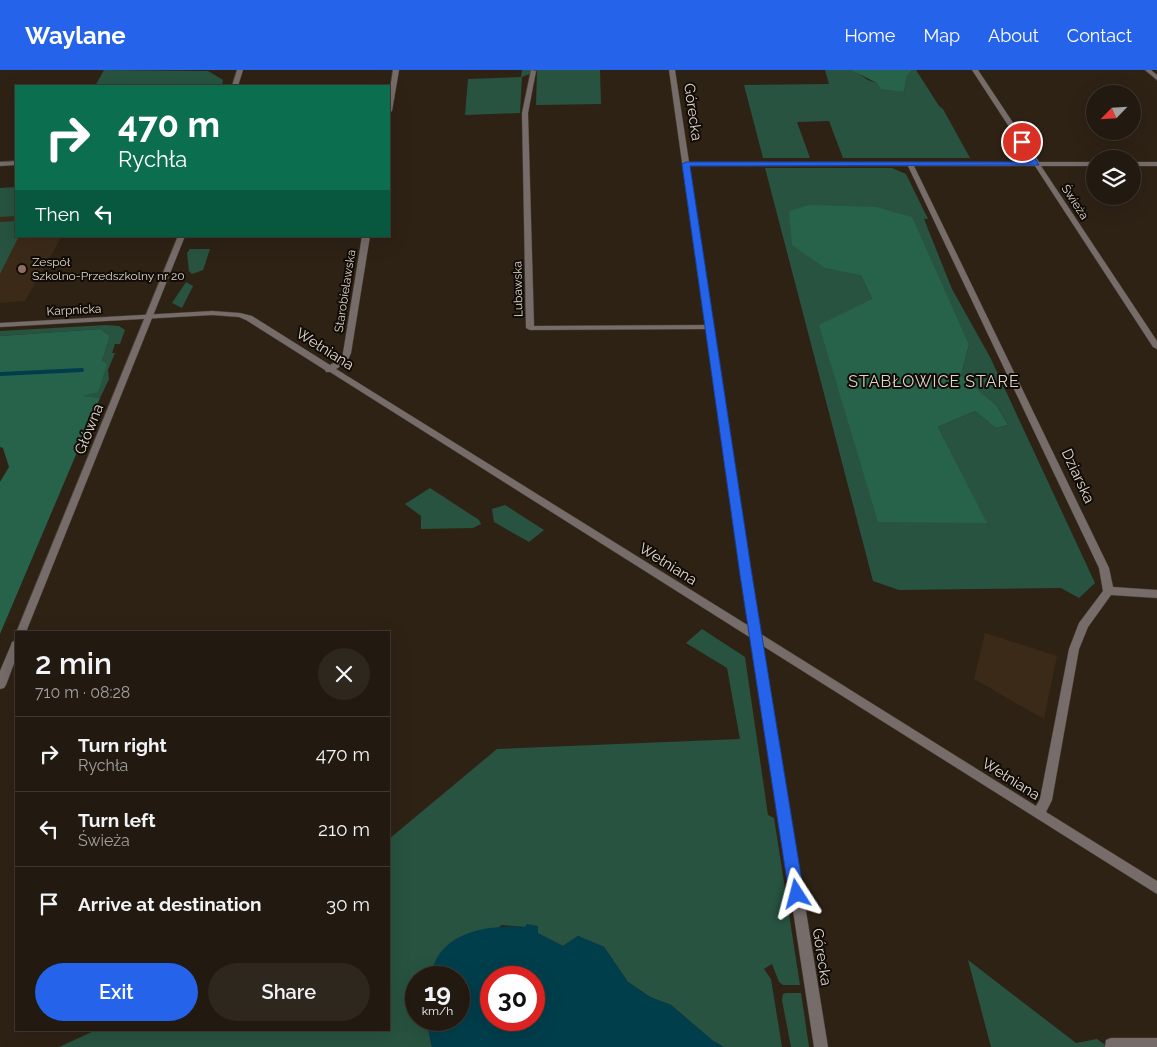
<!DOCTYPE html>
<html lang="en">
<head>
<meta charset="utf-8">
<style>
	:root { --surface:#221a10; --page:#2e271e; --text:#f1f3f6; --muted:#a2a19f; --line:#3f3830; --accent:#2563eb }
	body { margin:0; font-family:Raleway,sans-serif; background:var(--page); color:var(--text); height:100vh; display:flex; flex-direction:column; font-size:19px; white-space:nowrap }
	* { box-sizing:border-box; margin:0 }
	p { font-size:16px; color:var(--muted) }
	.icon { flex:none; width:28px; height:28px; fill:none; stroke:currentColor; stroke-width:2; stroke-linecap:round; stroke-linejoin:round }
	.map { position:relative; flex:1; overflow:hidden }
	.panel { position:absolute; left:15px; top:561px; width:375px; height:400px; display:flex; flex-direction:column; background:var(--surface); border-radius:0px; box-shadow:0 5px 20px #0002,0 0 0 1px var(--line) }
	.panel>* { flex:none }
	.top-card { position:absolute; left:15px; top:15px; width:375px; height:152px; border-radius:0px; box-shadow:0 5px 20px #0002,0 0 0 1px var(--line); background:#0b6e4f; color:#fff; overflow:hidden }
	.needle { width:32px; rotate:245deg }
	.tools { position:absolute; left:1086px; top:15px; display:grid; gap:10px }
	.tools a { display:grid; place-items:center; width:55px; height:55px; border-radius:50%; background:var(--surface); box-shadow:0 5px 20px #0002,0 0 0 1px var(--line); font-size:25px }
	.speed { position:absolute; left:405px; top:896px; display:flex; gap:10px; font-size:25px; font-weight:700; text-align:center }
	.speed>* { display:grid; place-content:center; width:65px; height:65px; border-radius:50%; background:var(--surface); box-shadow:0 5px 20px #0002,0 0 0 1px var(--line); line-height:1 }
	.speed small { font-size:12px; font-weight:400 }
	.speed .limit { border:8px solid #d22; background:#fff; color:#111 }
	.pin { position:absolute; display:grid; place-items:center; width:42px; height:42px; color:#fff; margin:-21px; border:2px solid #fff; border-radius:50%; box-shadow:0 1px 5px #0007 }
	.me { position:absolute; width:55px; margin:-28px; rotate:351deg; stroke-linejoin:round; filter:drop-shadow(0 0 4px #0008) }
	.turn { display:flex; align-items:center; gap:18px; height:105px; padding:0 20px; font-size:22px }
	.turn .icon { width:65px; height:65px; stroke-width:2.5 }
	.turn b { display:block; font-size:35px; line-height:42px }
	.then { display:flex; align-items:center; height:48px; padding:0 20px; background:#0003; gap:10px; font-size:19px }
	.round { display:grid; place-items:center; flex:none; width:52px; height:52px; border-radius:26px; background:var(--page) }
	.headline { display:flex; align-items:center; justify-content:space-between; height:85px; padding:0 20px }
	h1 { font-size:30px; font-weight:600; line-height:38px }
	.primary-button { display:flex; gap:10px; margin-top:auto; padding:10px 20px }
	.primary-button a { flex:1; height:58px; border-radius:30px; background:var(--accent); color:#fff; font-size:20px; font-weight:600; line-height:58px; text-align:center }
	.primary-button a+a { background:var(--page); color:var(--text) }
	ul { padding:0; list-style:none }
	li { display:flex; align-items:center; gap:15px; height:75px; padding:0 20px; border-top:1px solid var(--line) }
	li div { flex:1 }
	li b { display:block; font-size:19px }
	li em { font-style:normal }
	header { display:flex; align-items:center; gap:30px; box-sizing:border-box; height:70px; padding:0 25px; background:var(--accent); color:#fff }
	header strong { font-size:24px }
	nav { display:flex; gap:28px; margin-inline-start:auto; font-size:18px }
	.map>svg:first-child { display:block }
</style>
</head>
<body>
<header>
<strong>Waylane</strong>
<nav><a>Home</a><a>Map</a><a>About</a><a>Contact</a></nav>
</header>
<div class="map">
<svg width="1157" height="977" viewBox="0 0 1157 977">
	<rect width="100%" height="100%" fill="#2e2215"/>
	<g fill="#3b2a18">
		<polygon points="16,117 16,166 62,166 25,231 0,233 0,118"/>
		<polygon points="985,563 1057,586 1044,649 974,609"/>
	</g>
	<g fill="#285341" fill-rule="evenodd">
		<polygon points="104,0 208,1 223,10 222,16 95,16"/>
		<polygon points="522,0 600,0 601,34 536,35 537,1 522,7 520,43 465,45 468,9 521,7"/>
		<polygon points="825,0 853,0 868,10 904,22 907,6 912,0 916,0 939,36 943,39 970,88 843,88 829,51 797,52 810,88 763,88 744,15 829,14"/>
		<path d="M765,98H892L906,104L928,149H924L952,219L990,287L1095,513L1079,528L1061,518L899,520L873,511ZM861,205L969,275L961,305L997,336L1008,355L996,358L975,341L938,357L986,453L872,229Z"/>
		<polygon points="16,117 16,146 0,147 0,118"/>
		<polygon points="16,151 16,166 19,166 0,204 0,152"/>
		<polygon points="190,179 210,179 203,200 192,204 189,201 187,183"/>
		<polygon points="186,212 193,216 182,238 172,233"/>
		<polygon points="106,255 119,256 125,260 120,274 115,274 112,283 115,283 108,300 109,309 100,328 80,327 102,291 110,266 100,259 0,266 0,261"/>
		<polygon points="430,418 479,450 481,454 473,458 421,459 421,446 405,434"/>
		<polygon points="505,435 544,460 529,472 494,452 492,439"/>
		<polygon points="702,559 745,587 768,745 774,748 800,915 783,915 779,912 772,894 764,899 771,909 782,977 724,977 713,971 671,935 650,927 628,912 604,877 578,866 563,876 525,857 502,855 431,903 431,907 416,908 416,950 426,950 432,977 59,977 96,960 389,960 389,769 497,679 740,669 727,598 686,573"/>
		<polygon points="968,890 1076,973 1097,969 1108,977 991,977"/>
		<polygon points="786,923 801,923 809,977 791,977 782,930 783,924"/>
	</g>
	<g fill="#26634a">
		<polygon points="851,0 912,0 907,6 904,22 881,19 877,13"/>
		<polygon points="809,135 876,137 912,147 969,275 961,305 997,336 1008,355 996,358 975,341 938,357 987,453 878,452 819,255 872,229 861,205 825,198 792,175 789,141"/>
		<polygon points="100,259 110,266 102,291 107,294 98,322 82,326 100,328 0,564 0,412 9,397 3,378 0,377 0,266"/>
	</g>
	<path fill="#003e4c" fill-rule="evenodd" d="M527,854L538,856V863L563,876L578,866L604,877L628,912L650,927L671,935L713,971L724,977H432L426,950H459V908L431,907C436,862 489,854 525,857ZM491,908H534V950H491Z"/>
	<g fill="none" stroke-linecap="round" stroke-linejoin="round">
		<polyline stroke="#003e4c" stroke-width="4" points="0,304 82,300"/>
		<defs>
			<g id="minor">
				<polygon points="393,0 399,0 392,41 389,43 389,25"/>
				<path d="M531,0L536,1L528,43L534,256L705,255L669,0H675L689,92H1032L972,0H978L1039,92H1095V96H1041L1157,271V279L1153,277L1035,96H914L1109,498L1113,517L1157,520V528L1111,525L1088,557L1079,579L1052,730L1046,742L1157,811V824L763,576L828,977H814L751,568L330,302H326L325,300L246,250L239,247L212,245L0,257V253L212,241L240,243L252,246L330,295L340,289L343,283L362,166H370L351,283L347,292L336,299L749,556L706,259L530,260L526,258L522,43ZM689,96H908L1099,498L1103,521L1079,553L1069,579L1040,729L1036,736L761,564Z"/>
				<polygon points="1145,0 1151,0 1157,5 1157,10"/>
				<polygon points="16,91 16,95 0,96 0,92"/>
				<rect x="1132" y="92" width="25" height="4"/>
				<polygon points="1111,968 1157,968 1157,977 1105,977 1106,970"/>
			</g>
			<g id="tertiary">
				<polygon points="237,0 243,0 238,16 232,16"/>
				<polygon points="178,166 185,166 26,562 16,563"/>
				<polygon points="16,571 16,588 6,615 4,618 0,619 0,601 11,575 12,572"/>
			</g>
		</defs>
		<use href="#minor" stroke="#4a3f33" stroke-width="1"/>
		<use href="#tertiary" stroke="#4a3f33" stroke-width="1"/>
		<use href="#minor" fill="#766c6a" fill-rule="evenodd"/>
		<use href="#tertiary" fill="#766c6a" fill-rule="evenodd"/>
	</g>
	<polygon fill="#2563eb" stroke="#184099" points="1019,70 1024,70 1039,95 690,96 752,505 804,824 802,828 797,830 792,828 789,824 740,505 682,94 686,92 1031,92"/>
	<circle fill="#8d6e63" stroke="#120c07" stroke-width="2" cx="22" cy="199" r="5"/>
	<g text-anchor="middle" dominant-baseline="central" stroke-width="4" stroke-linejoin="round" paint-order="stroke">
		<g font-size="12" fill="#ded6ce" stroke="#120c07">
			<text transform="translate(1075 132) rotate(57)">Świeża</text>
			<text transform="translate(518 219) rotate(-91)">Lubawska</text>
			<text transform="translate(345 221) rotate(-81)">Starobielawska</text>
			<text transform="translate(74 240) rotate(-3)">Karpnicka</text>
		</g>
		<g font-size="12" fill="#ded6ce" stroke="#120c07" text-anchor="start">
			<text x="32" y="192">Zespół<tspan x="32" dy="14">Szkolno-Przedszkolny nr 20</tspan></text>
		</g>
		<g font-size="15" fill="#ded6ce" stroke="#120c07">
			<text transform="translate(693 42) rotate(82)">Górecka</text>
			<text transform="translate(325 279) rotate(32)">Wełniana</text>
			<text transform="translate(89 359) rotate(-68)">Główna</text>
			<text transform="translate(1078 406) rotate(65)">Dziarska</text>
			<text transform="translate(668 494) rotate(32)">Wełniana</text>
			<text transform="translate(1011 709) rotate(32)">Wełniana</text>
			<text transform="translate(822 887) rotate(81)">Górecka</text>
		</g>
		<g font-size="16" letter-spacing="1" fill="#ded6ce" stroke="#120c07">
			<text x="934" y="311">STABŁOWICE STARE</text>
		</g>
	</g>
</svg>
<div class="tools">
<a><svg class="needle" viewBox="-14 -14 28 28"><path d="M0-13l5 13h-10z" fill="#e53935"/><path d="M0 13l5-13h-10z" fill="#a2a19f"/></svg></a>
<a><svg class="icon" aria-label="layers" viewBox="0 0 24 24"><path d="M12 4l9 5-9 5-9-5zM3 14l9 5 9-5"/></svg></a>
</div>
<div class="speed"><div>19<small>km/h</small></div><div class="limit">30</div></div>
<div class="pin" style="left:1022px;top:72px;background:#d93025"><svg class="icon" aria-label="arrive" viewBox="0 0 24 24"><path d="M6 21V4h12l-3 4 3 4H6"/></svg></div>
<svg class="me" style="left:797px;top:824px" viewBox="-20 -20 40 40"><path d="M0-17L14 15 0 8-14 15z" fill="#2563eb" stroke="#fff" stroke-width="4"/></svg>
<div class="top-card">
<div class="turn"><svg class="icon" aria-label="right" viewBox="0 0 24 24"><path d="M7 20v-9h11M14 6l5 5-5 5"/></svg><div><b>470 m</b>Rychła</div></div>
<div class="then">Then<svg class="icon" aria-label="left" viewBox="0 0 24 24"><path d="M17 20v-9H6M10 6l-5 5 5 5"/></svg></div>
</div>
<section class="panel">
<div class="headline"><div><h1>2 min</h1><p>710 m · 08:28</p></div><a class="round"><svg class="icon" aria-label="close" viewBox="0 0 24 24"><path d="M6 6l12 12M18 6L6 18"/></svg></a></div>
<ul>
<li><svg class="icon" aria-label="right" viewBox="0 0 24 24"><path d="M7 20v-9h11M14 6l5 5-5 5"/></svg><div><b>Turn right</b><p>Rychła</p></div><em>470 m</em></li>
<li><svg class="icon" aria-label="left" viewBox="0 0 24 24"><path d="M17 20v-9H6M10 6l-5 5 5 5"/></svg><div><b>Turn left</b><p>Świeża</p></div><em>210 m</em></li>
<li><svg class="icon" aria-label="arrive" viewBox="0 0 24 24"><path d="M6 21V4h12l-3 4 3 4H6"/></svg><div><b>Arrive at destination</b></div><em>30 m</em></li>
</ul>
<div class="primary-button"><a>Exit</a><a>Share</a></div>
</section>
</div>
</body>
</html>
